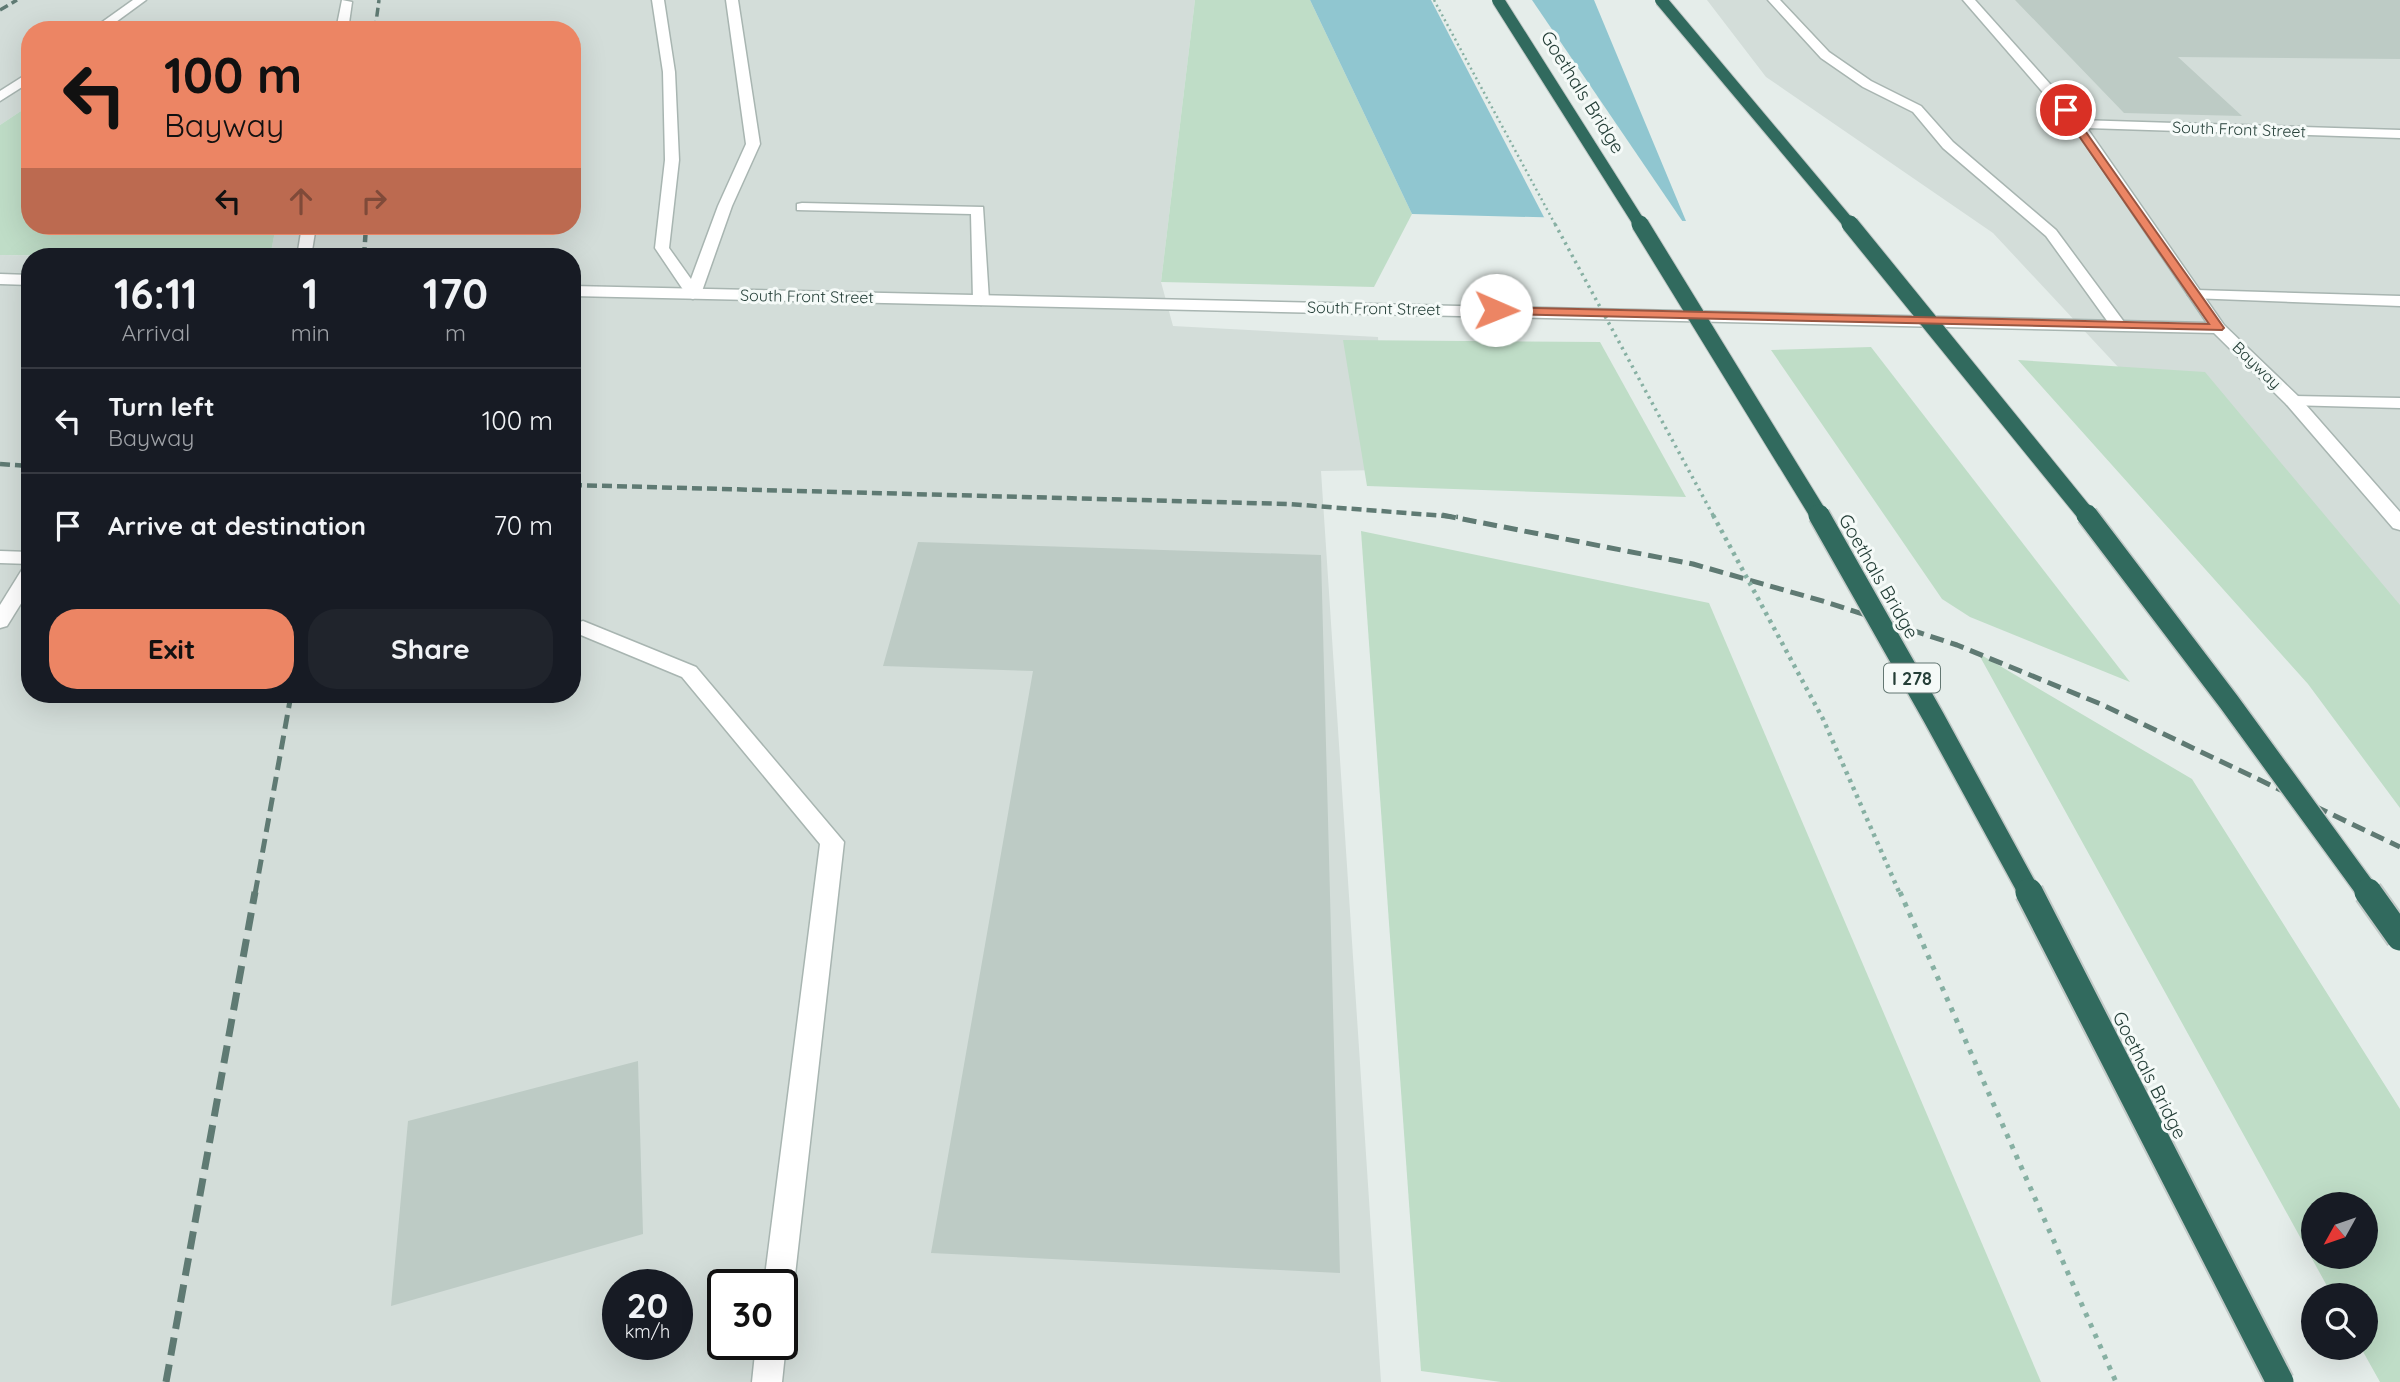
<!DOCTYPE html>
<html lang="en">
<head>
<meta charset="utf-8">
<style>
	:root { --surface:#171b24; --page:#20242c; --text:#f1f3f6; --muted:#9ea1a6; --line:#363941; --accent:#ec8564 }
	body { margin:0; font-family:Quicksand,sans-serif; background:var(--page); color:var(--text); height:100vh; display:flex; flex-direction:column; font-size:26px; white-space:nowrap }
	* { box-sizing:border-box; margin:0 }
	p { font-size:23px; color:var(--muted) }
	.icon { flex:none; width:38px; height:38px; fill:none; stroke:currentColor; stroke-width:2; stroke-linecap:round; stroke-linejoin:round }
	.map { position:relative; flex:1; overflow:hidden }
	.sheet { position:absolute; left:21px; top:248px; width:560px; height:455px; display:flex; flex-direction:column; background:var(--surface); border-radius:28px; box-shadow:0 7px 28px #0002 }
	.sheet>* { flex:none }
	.hud { position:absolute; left:21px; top:21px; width:560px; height:214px; border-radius:28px; box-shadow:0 7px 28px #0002; background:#ec8564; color:#111; overflow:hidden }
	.needle { width:46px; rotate:230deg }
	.tools { position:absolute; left:2301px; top:1192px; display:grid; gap:14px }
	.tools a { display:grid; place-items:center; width:77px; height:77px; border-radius:50%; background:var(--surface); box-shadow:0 7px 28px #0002; font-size:35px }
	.speed { position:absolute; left:602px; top:1269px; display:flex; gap:14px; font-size:35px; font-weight:700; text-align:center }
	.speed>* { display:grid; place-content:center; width:91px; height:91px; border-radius:50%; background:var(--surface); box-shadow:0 7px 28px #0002; line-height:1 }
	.speed small { font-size:18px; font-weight:400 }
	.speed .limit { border:4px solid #111; border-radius:10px; background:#fff; color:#111 }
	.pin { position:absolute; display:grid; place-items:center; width:60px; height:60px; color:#fff; margin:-30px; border:4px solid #fff; border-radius:50%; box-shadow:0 2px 7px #0007 }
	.me { position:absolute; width:77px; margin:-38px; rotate:91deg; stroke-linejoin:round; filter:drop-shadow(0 0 5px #0008) }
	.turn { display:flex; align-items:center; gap:24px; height:147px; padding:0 28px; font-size:32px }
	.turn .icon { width:91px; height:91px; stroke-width:2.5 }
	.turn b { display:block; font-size:49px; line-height:60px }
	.lanes { display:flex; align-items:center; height:66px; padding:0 28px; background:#0003; justify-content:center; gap:35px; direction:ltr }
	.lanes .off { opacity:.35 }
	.eta { display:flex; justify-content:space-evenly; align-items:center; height:119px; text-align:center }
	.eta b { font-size:42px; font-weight:700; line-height:49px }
	.cta { display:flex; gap:14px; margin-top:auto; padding:14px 28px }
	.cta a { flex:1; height:80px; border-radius:28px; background:var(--accent); color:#111; font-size:28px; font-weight:700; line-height:80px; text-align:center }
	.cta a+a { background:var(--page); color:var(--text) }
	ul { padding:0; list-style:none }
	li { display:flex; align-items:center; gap:21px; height:105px; padding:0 28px; border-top:2px solid var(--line) }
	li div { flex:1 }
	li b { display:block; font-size:26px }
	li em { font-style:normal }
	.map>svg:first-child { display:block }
</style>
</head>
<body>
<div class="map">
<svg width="2400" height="1382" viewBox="0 0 2400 1382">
	<rect width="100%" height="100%" fill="#e5edea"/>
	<g fill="#d3ddd9" fill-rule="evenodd">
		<path d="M0,0H1195L1161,282L1173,326L1378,337L1385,470L1321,471L1381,1382H0V255L152,257H30V695H572V257H270L276,226H572V30H30V105L0,125ZM618,1284H677V1344H618ZM723,1284H782V1344H723Z"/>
		<polygon points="1707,0 2400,0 2400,669 1993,233 1766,77"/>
	</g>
	<g fill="#bfddc7" fill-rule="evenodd">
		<polygon points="1195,0 1310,0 1412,214 1374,287 1161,282"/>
		<polygon points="30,105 30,226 276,226 270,257 0,255 0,125"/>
		<polygon points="1343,340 1600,342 1686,497 1367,486"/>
		<polygon points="1871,347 2130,682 1970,617 1942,599 1771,350"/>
		<polygon points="2018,360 2205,372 2400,605 2400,808 2308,684"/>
		<polygon points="1361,531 1709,603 2041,1382 1501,1382 1421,1371"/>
		<path d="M1978,653L2192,779L2400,1109V1382H2380L2361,1348H2366V1295H2332ZM2366,1204V1256H2314V1204Z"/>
	</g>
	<polygon fill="#90c6d0" points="1310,0 1594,0 1686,221 1412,214"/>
	<polygon fill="#e5edea" points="1431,0 1532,0 1685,225 1546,221"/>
	<g fill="#bdcbc5">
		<polygon points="2015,0 2400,0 2400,59 2178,57 2242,116 2124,113"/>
		<polygon points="918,542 1321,555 1340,1273 931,1253 1033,671 883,666"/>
		<polygon points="638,1061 643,1234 391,1306 408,1121"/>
	</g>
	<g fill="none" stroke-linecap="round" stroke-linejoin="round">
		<defs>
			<g id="service">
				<polygon points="133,0 146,0 105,30 91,30"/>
				<polygon points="342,0 352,2 348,30 336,30"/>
				<polygon points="652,0 664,0 675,72 679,160 669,248 691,279 718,206 746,144 726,0 738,0 760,144 732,206 701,294 693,299 688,297 655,248 665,160 663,72"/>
				<polygon points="1768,0 1780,0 1829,52 1871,81 1921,106 1953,142 2056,230 2127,326 2125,329 2113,329 2046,236 1943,148 1913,112 1863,87 1821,58"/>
				<polygon points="1963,0 1975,0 2083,121 2083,127 2073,127"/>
				<polygon points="30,72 30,82 0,101 0,91"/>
				<polygon points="802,203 983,207 989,300 981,305 973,300 971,214 797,210 797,204"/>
				<polygon points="302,226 316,226 311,257 297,257"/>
				<polygon points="2196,290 2400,296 2400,306 2191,298 2188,295"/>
				<polygon points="2293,396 2400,398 2400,408 2287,405 2285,401"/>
				<polygon points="0,551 30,552 30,564 0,563"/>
				<polygon points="30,567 30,589 7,626 0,628 0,605 23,568"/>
				<polygon points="583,621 696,667 844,842 794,1284 789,1294 782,1297 782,1284 764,1284 820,844 682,677 576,633 573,628 576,623"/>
				<polygon points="782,1334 786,1344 782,1382 752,1382 756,1344 782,1344"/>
			</g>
			<g id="minor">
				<polygon points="2078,120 2400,130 2400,138 2087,128 2224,325 2299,397 2400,512 2400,530 2393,528 2287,405 2214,333 572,296 572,286 2207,323 2072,124"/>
				<polygon points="0,274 30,275 30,285 0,284"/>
			</g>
		</defs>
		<use href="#service" stroke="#a8b5b1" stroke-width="3"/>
		<use href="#minor" stroke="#a8b5b1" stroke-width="3"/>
		<use href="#service" fill="#fff" fill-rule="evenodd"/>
		<use href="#minor" fill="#fff" fill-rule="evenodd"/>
		<g stroke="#5f7a73" stroke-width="3.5" stroke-dasharray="9 4.5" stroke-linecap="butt">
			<polyline points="0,10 17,0"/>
			<polyline points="375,30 379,0"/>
		</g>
		<g stroke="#5f7a73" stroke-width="4.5" stroke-dasharray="10 5" stroke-linecap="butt">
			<polyline points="364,257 366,226"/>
			<polyline points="0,464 30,466"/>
			<polyline points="572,485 1289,504 1458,517"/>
		</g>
		<g stroke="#5f7a73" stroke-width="5" stroke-dasharray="14 7" stroke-linecap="butt">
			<polyline points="1442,515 1693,564 1826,602 1957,645 2103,705 2400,847"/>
			<polyline points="255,894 291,695"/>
		</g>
		<polyline stroke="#5f7a73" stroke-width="7" stroke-dasharray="18 9" stroke-linecap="butt" points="166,1382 255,892"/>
		<defs>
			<g id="motorway-bridge-far3">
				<polyline points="1498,0 1641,226"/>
				<polyline points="1661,0 1851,226"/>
			</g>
			<g id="motorway-bridge-far2">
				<polyline points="1640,224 1820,517"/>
				<polyline points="1850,224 2088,517"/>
			</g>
			<g id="motorway-bridge-far1">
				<polyline points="1819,515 1934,718 2030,894"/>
				<polyline points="2087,515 2229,702 2369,894"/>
			</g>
			<g id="motorway-bridge">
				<polyline points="2029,892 2280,1382"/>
				<polyline points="2368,892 2400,937"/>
			</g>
		</defs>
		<use href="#motorway-bridge-far3" stroke="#c2c9c7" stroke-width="14" stroke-linecap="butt"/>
		<use href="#motorway-bridge-far2" stroke="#c2c9c7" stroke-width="19" stroke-linecap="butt"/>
		<use href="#motorway-bridge-far1" stroke="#c2c9c7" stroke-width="24" stroke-linecap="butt"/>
		<use href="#motorway-bridge" stroke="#c2c9c7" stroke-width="31" stroke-linecap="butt"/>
		<polyline stroke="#87b0a3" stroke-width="2.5" stroke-dasharray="2 3.5" stroke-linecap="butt" points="1434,0 1556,226"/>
		<polyline stroke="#87b0a3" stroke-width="3.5" stroke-dasharray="2.5 4.5" stroke-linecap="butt" points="1555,224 1714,517"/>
		<polyline stroke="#87b0a3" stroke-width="4.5" stroke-dasharray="3.5 5" stroke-linecap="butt" points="1713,515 1823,719 1900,894"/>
		<polyline stroke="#87b0a3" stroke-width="5" stroke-dasharray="4.5 7" stroke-linecap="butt" points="1900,892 2116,1382"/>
		<use href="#motorway-bridge-far3" stroke="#316a5e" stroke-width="12"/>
		<use href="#motorway-bridge-far2" stroke="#316a5e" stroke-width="17"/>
		<use href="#motorway-bridge-far1" stroke="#316a5e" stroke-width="21"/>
		<use href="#motorway-bridge" stroke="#316a5e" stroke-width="27"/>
	</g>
	<polygon fill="#ec8564" stroke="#995641" stroke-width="2" points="2062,108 2069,108 2224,328 2222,330 1496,314 1490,310 1496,307 2209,324 2061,110"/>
	<g text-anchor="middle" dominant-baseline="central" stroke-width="6" stroke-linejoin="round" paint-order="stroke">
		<g font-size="16" fill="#253f38" stroke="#f5faf8">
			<text transform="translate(2239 129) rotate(2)">South Front Street</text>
			<text transform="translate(807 296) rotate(1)">South Front Street</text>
			<text transform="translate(1374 308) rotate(1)">South Front Street</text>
			<text transform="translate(2257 365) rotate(44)">Bayway</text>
		</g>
		<rect fill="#f5faf8" stroke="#637772" stroke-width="2" x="1884" y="663.5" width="56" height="29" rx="5"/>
		<g font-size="18" font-weight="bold" fill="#253f38">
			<text x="1912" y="678">I 278</text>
		</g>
		<g font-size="19" fill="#253f38" stroke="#f5faf8">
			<text transform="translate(1583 92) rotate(58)">Goethals Bridge</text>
			<text transform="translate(1879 576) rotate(60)">Goethals Bridge</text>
			<text transform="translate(2150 1075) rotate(63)">Goethals Bridge</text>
		</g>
	</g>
</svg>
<div class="tools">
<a><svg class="needle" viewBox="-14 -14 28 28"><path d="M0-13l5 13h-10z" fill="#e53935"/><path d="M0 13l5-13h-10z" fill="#9ea1a6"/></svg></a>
<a><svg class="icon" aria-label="search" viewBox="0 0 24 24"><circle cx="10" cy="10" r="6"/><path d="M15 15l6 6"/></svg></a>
</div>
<div class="speed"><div>20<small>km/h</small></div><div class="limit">30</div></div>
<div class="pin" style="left:2066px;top:110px;background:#d93025"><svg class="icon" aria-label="arrive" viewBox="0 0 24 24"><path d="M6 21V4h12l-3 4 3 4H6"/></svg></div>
<svg class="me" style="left:1496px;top:310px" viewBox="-20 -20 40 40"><circle r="19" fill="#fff"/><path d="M0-13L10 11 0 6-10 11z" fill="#ec8564"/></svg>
<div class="hud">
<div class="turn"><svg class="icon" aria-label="left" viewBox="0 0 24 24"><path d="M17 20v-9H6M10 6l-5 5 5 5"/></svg><div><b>100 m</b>Bayway</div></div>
<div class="lanes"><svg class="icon" aria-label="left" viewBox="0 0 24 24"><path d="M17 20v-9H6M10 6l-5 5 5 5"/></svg><svg class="icon off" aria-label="ahead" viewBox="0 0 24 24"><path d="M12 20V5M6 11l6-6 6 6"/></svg><svg class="icon off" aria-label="right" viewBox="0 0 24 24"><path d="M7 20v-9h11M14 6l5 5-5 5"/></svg></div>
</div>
<section class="sheet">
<div class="eta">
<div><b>16:11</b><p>Arrival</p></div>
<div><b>1</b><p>min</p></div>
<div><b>170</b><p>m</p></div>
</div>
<ul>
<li><svg class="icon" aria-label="left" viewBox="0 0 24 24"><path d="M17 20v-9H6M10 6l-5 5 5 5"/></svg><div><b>Turn left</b><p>Bayway</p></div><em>100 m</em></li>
<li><svg class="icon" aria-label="arrive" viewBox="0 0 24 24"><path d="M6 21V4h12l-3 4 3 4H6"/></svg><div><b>Arrive at destination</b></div><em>70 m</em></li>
</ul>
<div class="cta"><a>Exit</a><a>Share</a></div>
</section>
</div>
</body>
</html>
